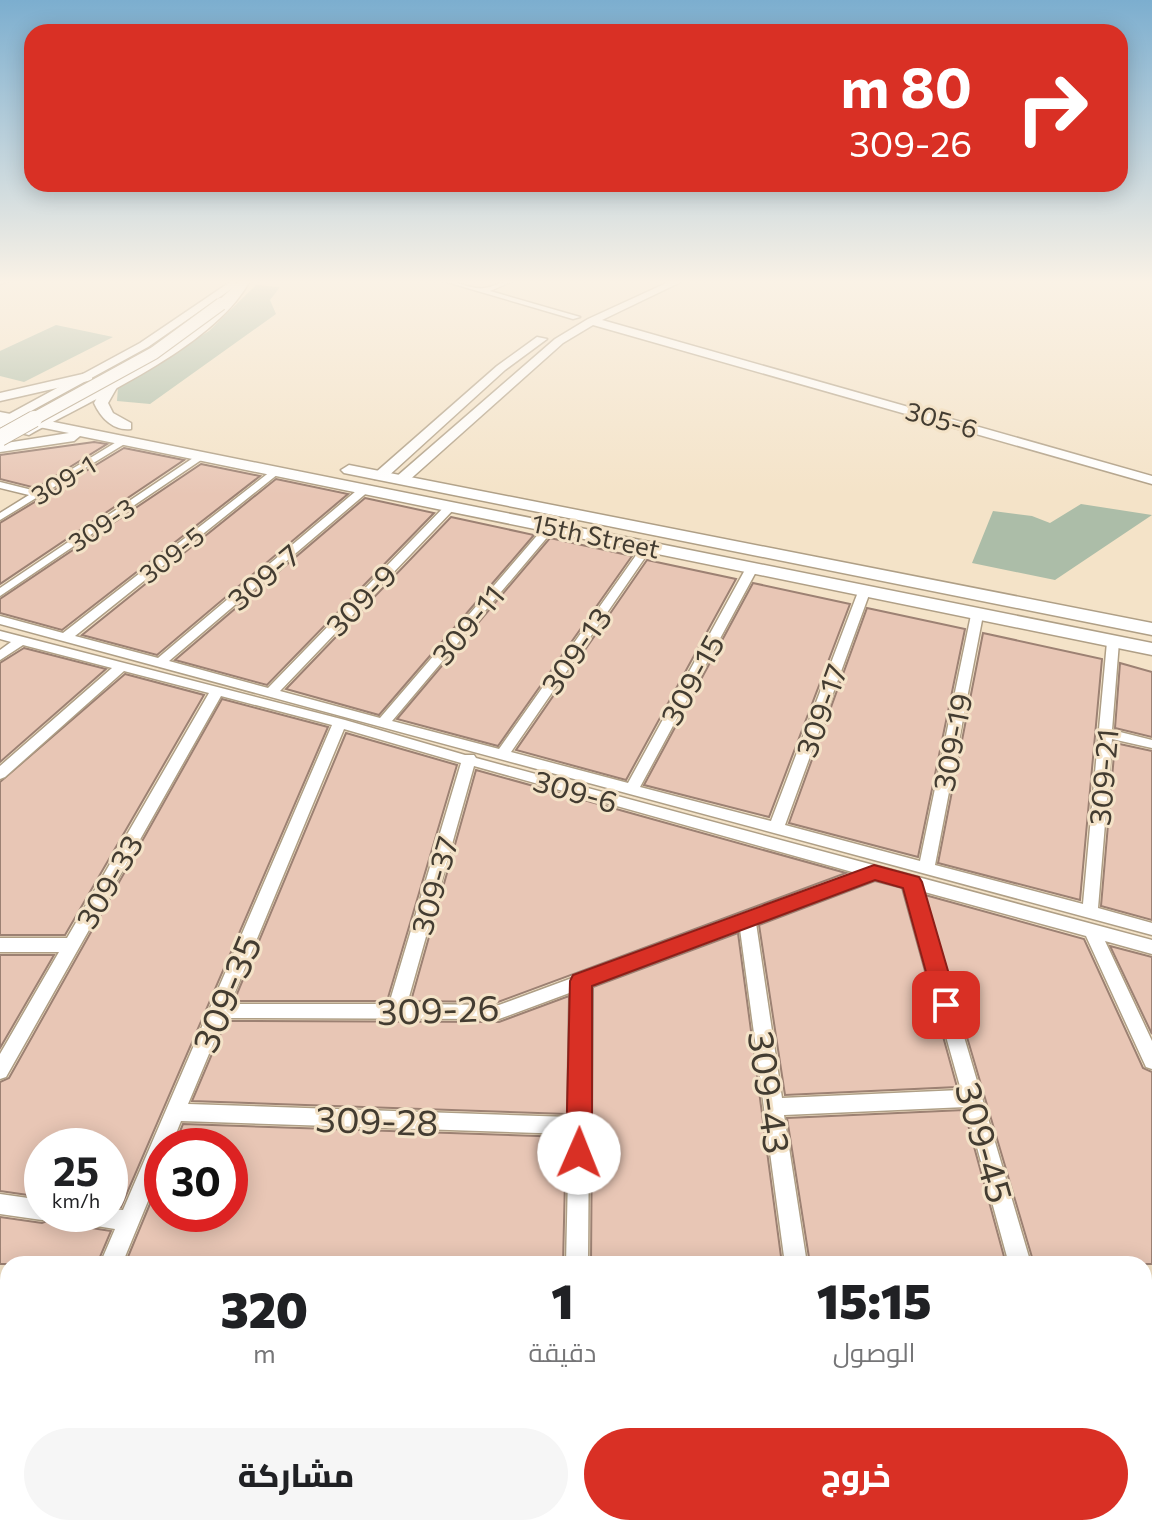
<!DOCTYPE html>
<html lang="ar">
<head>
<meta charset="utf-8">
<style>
	:root { --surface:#fff; --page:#f6f6f6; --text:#202124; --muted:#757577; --accent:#d93025 }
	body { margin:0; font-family:Commissioner,Cairo,sans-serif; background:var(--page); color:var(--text); direction:rtl; height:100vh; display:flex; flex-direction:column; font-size:30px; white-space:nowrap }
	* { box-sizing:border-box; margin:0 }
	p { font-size:26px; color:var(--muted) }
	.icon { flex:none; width:44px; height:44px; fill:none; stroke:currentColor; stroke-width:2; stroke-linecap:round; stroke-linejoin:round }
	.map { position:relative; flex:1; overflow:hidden; direction:ltr }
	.side { position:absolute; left:0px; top:1256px; width:1152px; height:280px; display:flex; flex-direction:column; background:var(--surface); border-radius:24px 24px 0 0; box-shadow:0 4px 20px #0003; direction:rtl }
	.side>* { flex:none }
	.hud { position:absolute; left:24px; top:24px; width:1104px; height:168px; border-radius:24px; box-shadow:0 4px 20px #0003; direction:rtl; background:#d93025; color:#fff; overflow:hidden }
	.speed { position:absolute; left:24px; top:1128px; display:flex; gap:16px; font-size:40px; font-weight:700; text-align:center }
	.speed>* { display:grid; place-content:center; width:104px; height:104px; border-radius:50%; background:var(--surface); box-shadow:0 4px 20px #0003; line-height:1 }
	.speed small { font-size:20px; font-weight:400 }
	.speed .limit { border:12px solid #d22; background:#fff; color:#111 }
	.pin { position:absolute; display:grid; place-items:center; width:68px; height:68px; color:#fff; margin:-34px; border-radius:16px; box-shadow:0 4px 12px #0006 }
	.me { position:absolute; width:88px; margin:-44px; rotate:1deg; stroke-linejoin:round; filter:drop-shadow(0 0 6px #0008) }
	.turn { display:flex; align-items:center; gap:28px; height:168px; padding:0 24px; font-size:36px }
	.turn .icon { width:104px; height:104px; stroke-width:2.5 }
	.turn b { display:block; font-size:56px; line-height:68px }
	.eta { display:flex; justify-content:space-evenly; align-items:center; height:136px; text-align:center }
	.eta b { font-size:48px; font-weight:800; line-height:56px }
	.action { display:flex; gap:16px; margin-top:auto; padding:16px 24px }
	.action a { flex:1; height:92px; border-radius:48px; background:var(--accent); color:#fff; font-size:32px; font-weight:800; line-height:92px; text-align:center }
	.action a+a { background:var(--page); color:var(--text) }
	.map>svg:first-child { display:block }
</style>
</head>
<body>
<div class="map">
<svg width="1152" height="1536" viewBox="0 0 1152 1536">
	<rect width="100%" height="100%" fill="#f4e3c8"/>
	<g fill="#acbda8">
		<polygon points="256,285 280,287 270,300 276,314 150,404 117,401 118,387 209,331"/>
		<polygon points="56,325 113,337 24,382 0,376 0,351"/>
		<polygon points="1081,504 1152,515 1055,580 972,563 993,511 1032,516 1050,523"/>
	</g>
	<g fill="#e8c6b5" stroke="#9c8173" stroke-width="2">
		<polygon points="94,442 107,444 36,488 0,479 0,455"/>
		<polygon points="124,448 184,460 0,584 0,523"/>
		<polygon points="201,464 260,476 62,630 0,613 0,599"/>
		<polygon points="276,479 348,494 157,655 82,635"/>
		<polygon points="365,498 434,513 267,685 175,660"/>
		<polygon points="451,517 534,535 379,715 286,689"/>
		<polygon points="550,538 632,556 498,746 397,719"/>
		<polygon points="647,560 736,579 626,780 516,750"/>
		<polygon points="753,583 850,604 769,817 644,785"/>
		<polygon points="867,608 965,629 918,857 789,823"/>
		<polygon points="983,633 1102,659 1080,900 938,863"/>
		<polygon points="24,648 106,669 0,762 0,663"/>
		<polygon points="1120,663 1152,672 1152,737 1115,728"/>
		<polygon points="125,674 204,695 65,935 0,935 0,782"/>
		<polygon points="222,699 328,727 121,1207 110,1206 110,1146 42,1146 42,1197 0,1191 0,1082 9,1078"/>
		<polygon points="346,733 457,765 387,1001 234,1001"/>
		<polygon points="1115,743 1152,751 1152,920 1101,906"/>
		<polygon points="476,770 846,873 498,1002 411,1001"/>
		<polygon points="875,881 902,888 957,1087 785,1095 759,925"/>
		<polygon points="925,895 1084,939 1143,1068 1152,1072 1152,1264 1034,1264"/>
		<polygon points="738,933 782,1264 591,1264 593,987"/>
		<polygon points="1110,946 1152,957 1152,1034"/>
		<polygon points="0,955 54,955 0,1048"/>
		<polygon points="569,996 567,1114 192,1101 226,1021 499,1022"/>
		<polygon points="964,1110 1006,1264 810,1264 787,1118"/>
		<polygon points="183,1124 566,1137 563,1264 125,1264 162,1175 162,1214 230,1214 230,1146 174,1146"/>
		<polygon points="53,1214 60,1214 66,1224 111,1231 97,1264 0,1264 0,1217 42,1223 50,1220"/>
	</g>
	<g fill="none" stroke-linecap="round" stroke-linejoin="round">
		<defs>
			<g id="street">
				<polygon points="0,280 10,280 0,284"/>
				<path d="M440,280C454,279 470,290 484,288C495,287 503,280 515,280L490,291L580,317L573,319Z"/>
				<polygon points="123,438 131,440 0,520 0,513 29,495 0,488 0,482 36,491"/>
				<polygon points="199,454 207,456 0,596 0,588"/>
				<polygon points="275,468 283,470 75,636 158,658 362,486 370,486 370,490 169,661 268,688 447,504 455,504 455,508 280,691 380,718 547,524 555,524 555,528 392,721 499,749 644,544 652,544 653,546 511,752 628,783 746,568 748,566 756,566 758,568 640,787 771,821 858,592 864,589 868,590 870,592 785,825 920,861 971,615 973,612 981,612 983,615 935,865 1083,904 1107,642 1113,638 1117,639 1119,642 1112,730 1152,740 1152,748 1112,739 1098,908 1152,923 1152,935 0,624 0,616 63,633"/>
				<path d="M0,631L345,720L465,755H474L476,758L1152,940V954L1105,941L1152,1041V1069L1146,1067L1086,936L921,891L1031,1264H1009L966,1107L784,1115L807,1264H785L740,929L590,985L588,1264H566L569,1134L181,1121L171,1146H162V1167L122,1264H100L115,1229L66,1221L63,1214H110V1209L123,1210L332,725L221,696L6,1077L0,1079V1054L59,952H0V938H67L209,693L124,671L5,777L0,779V766L112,668L23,645L0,660V650L11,642L0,639ZM344,729L461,763L389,1004H230ZM474,766L856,873L499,1005L407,1004ZM875,878L904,886L961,1090L782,1098L756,923ZM572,992L570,1117L188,1104L224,1018L499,1019Z"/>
				<polygon points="0,1194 42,1200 42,1214 50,1214 49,1217 42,1220 0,1214"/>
				<polygon points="1144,1344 1152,1345 1152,1367 1144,1366"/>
				<polygon points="8,1497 8,1528 12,1528 9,1536 0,1536 0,1500"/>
				<polygon points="822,1528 846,1528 848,1536 822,1536"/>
				<polygon points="1084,1528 1108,1528 1111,1536 1085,1536"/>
			</g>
			<g id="secondary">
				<polygon points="233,280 237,285 148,347 0,428 0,419 140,343"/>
				<polygon points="673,280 685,280 602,320 1152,476 1152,484 593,325 563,343 406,483 396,483 396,477 555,339 588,319"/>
				<path d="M239,282L248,284C211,348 93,399 29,435L17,432L177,340L229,299Z"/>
				<polygon points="537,337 547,339 505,370 385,479 375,479 375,473 497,366"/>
			</g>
			<g id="primary">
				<polygon points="241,280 252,280 225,306 217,306 217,302"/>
				<polygon points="87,373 92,374 92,380 0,401 0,393"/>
				<path d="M108,379L120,382L108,403L113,413L131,423V429C113,431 101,418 94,403Z"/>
				<polygon points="0,412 21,416 23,419 16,423 0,420"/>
				<polygon points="34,418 1152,643 1152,655 80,436 74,441 0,452 0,444 69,433 29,425 29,419"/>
				<polygon points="349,465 1152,623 1152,635 344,473 341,470"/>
			</g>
		</defs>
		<use href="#street" stroke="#af9f86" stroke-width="3"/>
		<use href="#secondary" stroke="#af9f86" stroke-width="3"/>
		<use href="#primary" stroke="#af9f86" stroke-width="3"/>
		<use href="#street" fill="#fff" fill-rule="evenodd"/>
		<use href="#secondary" fill="#fff" fill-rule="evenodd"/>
		<use href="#primary" fill="#fff" fill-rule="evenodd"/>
		<defs>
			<polyline id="primary-bridge-far1" points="30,421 154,353 221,304"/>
			<polyline id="primary-bridge" points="0,438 34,419"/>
		</defs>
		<use href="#primary-bridge-far1" stroke="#af9f86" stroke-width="14" stroke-linecap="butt"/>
		<use href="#primary-bridge" stroke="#af9f86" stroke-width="18" stroke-linecap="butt"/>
		<use href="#primary-bridge-far1" stroke="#fff" stroke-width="12"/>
		<use href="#primary-bridge" stroke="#fff" stroke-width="16"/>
	</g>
	<linearGradient id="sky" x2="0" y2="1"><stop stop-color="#7caecf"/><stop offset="0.57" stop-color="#faf2e6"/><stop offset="1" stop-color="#faf2e6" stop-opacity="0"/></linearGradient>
	<rect width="1152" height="495" fill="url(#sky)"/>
	<polygon fill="#d93025" stroke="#8d1f18" stroke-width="2" points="874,865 919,877 922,882 958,1005 954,1012 938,1012 935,1005 903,888 875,880 592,986 592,1153 588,1162 579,1165 570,1162 566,1153 570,981 573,975"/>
	<g text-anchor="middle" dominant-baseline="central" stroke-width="6" stroke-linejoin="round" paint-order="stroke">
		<g font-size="26" fill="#433c31" stroke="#f4e3c8">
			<text transform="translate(942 419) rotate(16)">305-6</text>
			<text transform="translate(63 479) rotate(-31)">309-1</text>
			<text transform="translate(101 524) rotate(-34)">309-3</text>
			<text transform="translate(596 535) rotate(12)">15th Street</text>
			<text transform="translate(171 554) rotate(-38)">309-5</text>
		</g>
		<g font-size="30" fill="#433c31" stroke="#f4e3c8">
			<text transform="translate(263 576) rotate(-40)">309-7</text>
			<text transform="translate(360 599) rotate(-46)">309-9</text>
			<text transform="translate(467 624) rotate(-50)">309-11</text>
			<text transform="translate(575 650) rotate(-55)">309-13</text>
			<text transform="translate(691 679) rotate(-61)">309-15</text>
			<text transform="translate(820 710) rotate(-70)">309-17</text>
			<text transform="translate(951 742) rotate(-79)">309-19</text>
			<text transform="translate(1102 777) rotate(-85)">309-21</text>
			<text transform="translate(576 790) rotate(16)">309-6</text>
			<text transform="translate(108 881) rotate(-60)">309-33</text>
			<text transform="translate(433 885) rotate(-74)">309-37</text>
		</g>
		<g font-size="36" fill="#433c31" stroke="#f4e3c8">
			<text transform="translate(225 993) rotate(-67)">309-35</text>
			<text transform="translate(438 1008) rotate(-2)">309-26</text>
			<text transform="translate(771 1092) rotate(82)">309-43</text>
			<text transform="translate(377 1119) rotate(2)">309-28</text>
			<text transform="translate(986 1142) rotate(74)">309-45</text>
		</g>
	</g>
</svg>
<div class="speed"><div>25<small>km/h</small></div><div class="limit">30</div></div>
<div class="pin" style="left:946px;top:1005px;background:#d93025"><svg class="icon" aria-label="arrive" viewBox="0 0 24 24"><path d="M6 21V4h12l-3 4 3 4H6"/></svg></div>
<svg class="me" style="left:579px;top:1153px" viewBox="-20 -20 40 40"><circle r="19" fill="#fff"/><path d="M0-13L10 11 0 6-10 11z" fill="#d93025"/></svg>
<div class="hud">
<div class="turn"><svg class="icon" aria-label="right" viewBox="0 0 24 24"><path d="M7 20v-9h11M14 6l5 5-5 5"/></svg><div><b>80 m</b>309-26</div></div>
</div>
<section class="side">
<div class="eta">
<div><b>15:15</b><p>الوصول</p></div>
<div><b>1</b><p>دقيقة</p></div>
<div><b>320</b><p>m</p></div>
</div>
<div class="action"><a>خروج</a><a>مشاركة</a></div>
</section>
</div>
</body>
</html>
